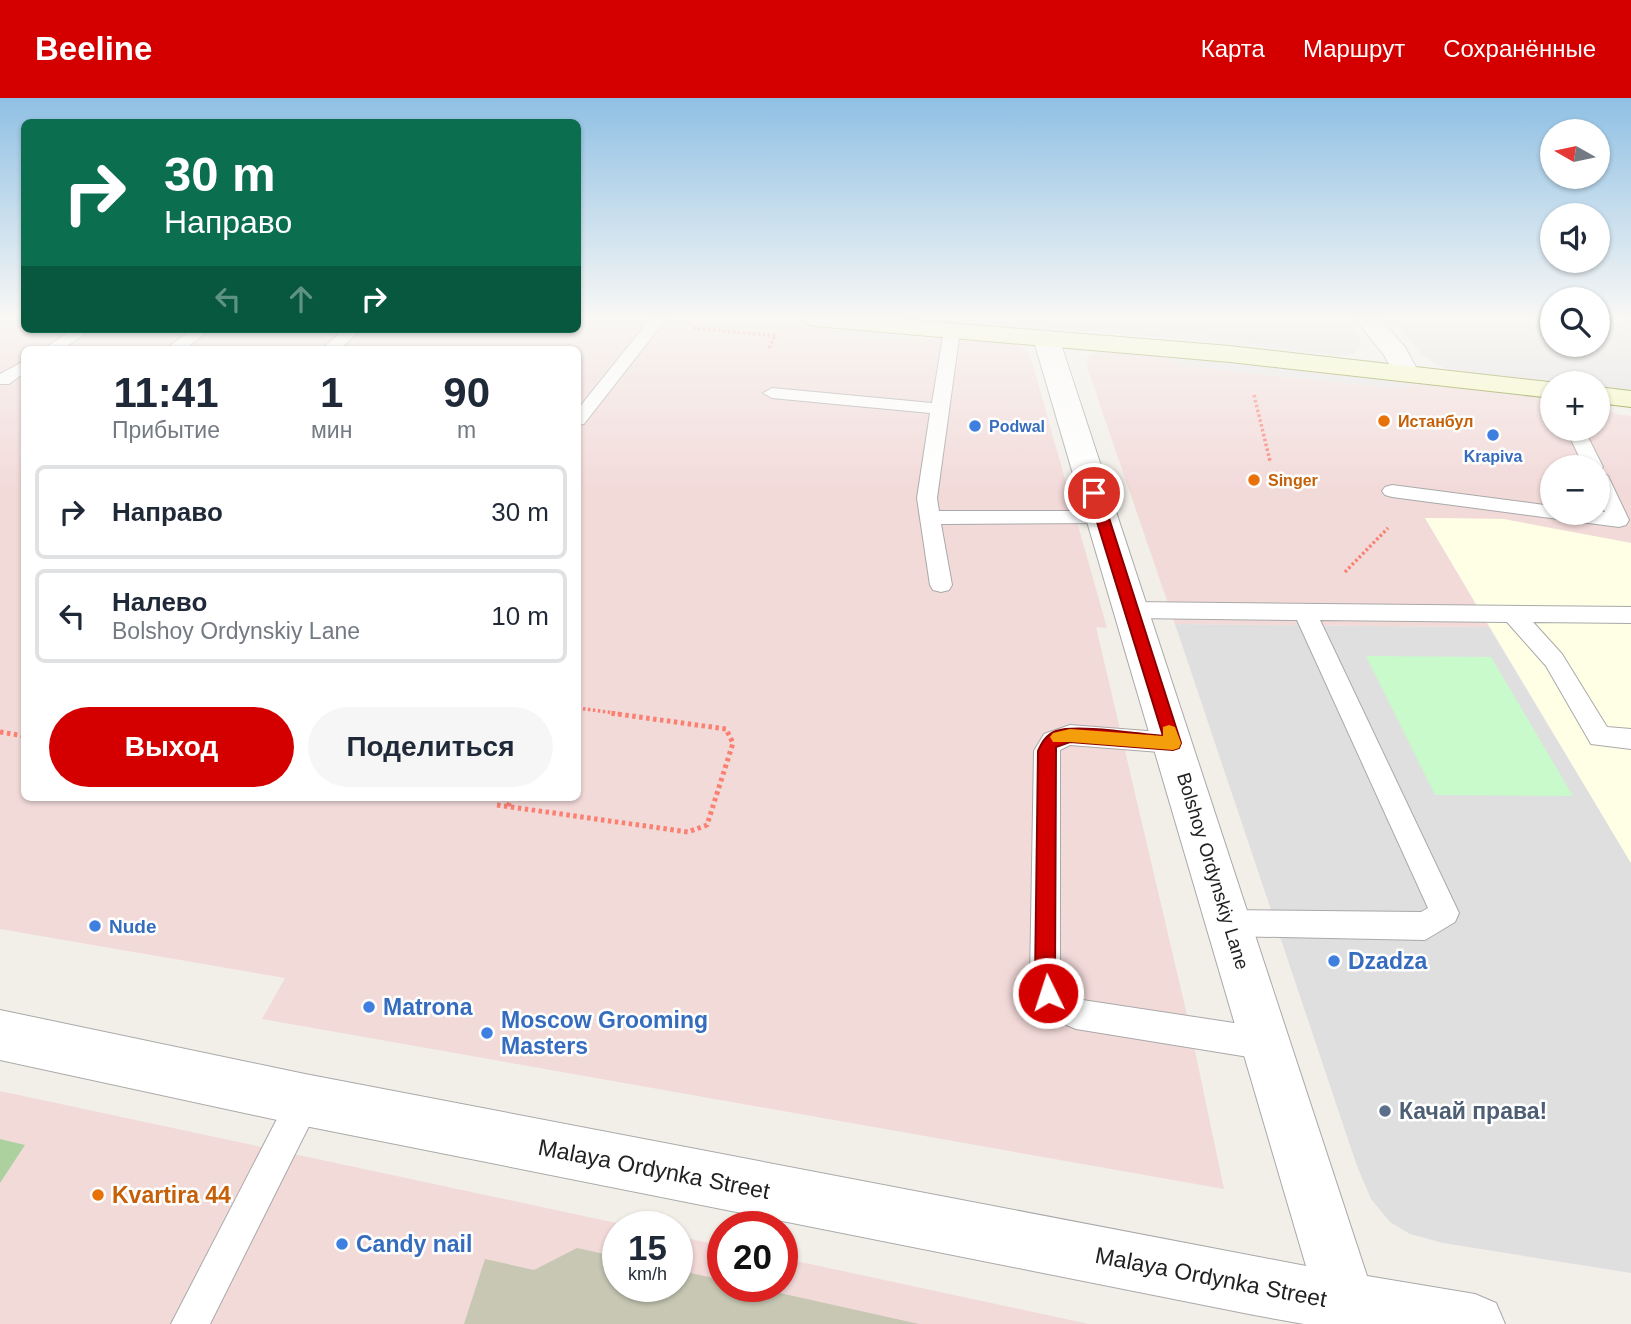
<!DOCTYPE html>
<html lang="ru">
<head>
<meta charset="utf-8">
<style>
	:root { --surface:#fff; --page:#f6f6f7; --text:#1f2937; --muted:#747a83; --line:#e0e1e3; --accent:#d40000 }
	body { margin:0; font-family:Helvetica,sans-serif; background:var(--page); color:var(--text); height:100vh; display:flex; flex-direction:column; font-size:26px; white-space:nowrap }
	* { box-sizing:border-box; margin:0 }
	p { font-size:23px; color:var(--muted) }
	.icon { flex:none; width:38px; height:38px; fill:none; stroke:currentColor; stroke-width:2; stroke-linecap:round; stroke-linejoin:round }
	.map { position:relative; flex:1; overflow:hidden }
	.panel { position:absolute; left:21px; top:248px; width:560px; height:455px; display:flex; flex-direction:column; background:var(--surface); border-radius:10px; box-shadow:0 2px 5px #0004 }
	.panel>* { flex:none }
	.banner { position:absolute; left:21px; top:21px; width:560px; height:214px; border-radius:10px; box-shadow:0 2px 5px #0004; background:#0b6e4f; color:#fff; overflow:hidden }
	.needle { width:46px; rotate:279deg }
	.controls { position:absolute; left:1540px; top:21px; display:grid; gap:14px }
	.controls a { display:grid; place-items:center; width:70px; height:70px; border-radius:50%; background:var(--surface); box-shadow:0 2px 5px #0004; font-size:35px }
	.speed { position:absolute; left:602px; top:1113px; display:flex; gap:14px; font-size:35px; font-weight:700; text-align:center }
	.speed>* { display:grid; place-content:center; width:91px; height:91px; border-radius:50%; background:var(--surface); box-shadow:0 2px 5px #0004; line-height:1 }
	.speed small { font-size:18px; font-weight:400 }
	.speed .limit { border:10px solid #d22; background:#fff; color:#111 }
	.pin { position:absolute; display:grid; place-items:center; width:60px; height:60px; color:#fff; margin:-30px; border:4px solid #fff; border-radius:50%; box-shadow:0 2px 7px #0007 }
	.me { position:absolute; width:77px; margin:-38px; rotate:356deg; stroke-linejoin:round; filter:drop-shadow(0 0 5px #0008) }
	.turn { display:flex; align-items:center; gap:24px; height:147px; padding:0 28px; font-size:32px }
	.turn .icon { width:91px; height:91px; stroke-width:2.5 }
	.turn b { display:block; font-size:49px; line-height:60px }
	.lanes { display:flex; align-items:center; height:66px; padding:0 28px; background:#0003; justify-content:center; gap:35px; direction:ltr }
	.lanes .off { opacity:.35 }
	.eta { display:flex; justify-content:space-evenly; align-items:center; height:119px; text-align:center }
	.eta b { font-size:42px; font-weight:600; line-height:49px }
	.cta { display:flex; gap:14px; margin-top:auto; padding:14px 28px }
	.cta a { flex:1; height:80px; border-radius:42px; background:var(--accent); color:#fff; font-size:28px; font-weight:600; line-height:80px; text-align:center }
	.cta a+a { background:var(--page); color:var(--text) }
	ul { padding:0; list-style:none }
	li { display:flex; align-items:center; gap:21px; height:94px; margin:0 14px 10px; padding:0 14px; border:4px solid var(--line); border-radius:10px }
	li div { flex:1 }
	li b { display:block; font-size:26px }
	li em { font-style:normal }
	header { display:flex; align-items:center; gap:42px; box-sizing:border-box; height:98px; padding:0 35px; background:var(--accent); color:#fff }
	header strong { font-size:33px }
	nav { display:flex; gap:38px; margin-inline-start:auto; font-size:24px }
	.map>svg:first-child { display:block }
</style>
</head>
<body>
<header>
<strong>Beeline</strong>
<nav><a>Карта</a><a>Маршрут</a><a>Сохранённые</a></nav>
</header>
<div class="map">
<svg width="1631" height="1226" viewBox="0 0 1631 1226">
	<rect width="100%" height="100%" fill="#f2efe9"/>
	<g fill="#e0dfdf">
		<polygon points="980,221 1342,221 1359,239 1361,248 1354,256 1344,258 1258,249 1245,241 1169,234 1159,239 987,225"/>
		<polygon points="1391,221 1552,221 1552,247 1598,247 1598,221 1631,221 1631,294 1598,290 1598,285 1561,285 1450,272 1435,266 1422,256"/>
		<polygon points="1175,526 1489,529 1631,765 1631,1175 1443,1145 1410,1136 1390,1124 1371,1101 1357,1068"/>
	</g>
	<g fill="#f2dad9" fill-rule="evenodd">
		<path d="M0,221H24V231H578V221H685L688,224L733,228L748,223L826,231L835,238L903,244L917,239L1013,246L1024,250L1030,257L1107,530L1096,529L1191,934L1224,1091L262,921L285,880L0,831ZM24,252H578V700H24Z"/>
		<path d="M1102,253L1161,258L1176,267L1401,291L1414,285L1552,301V331H1598V307L1616,316L1631,318V445L1503,421L1425,420L1489,529L1175,526L1087,269L1086,262L1090,257ZM1552,369H1598V415H1552Z"/>
		<polygon points="0,993 635,1129 618,1129 618,1188 677,1188 677,1138 723,1148 723,1188 782,1188 782,1160 1089,1226 0,1226"/>
	</g>
	<polygon fill="#ffffe5" points="1425,420 1503,421 1631,445 1631,765"/>
	<polygon fill="#c7c7b4" points="577,1150 618,1159 618,1188 677,1188 677,1172 723,1182 723,1188 749,1188 919,1226 464,1226 485,1161 534,1172"/>
	<polygon fill="#add19e" points="0,1041 25,1047 0,1085"/>
	<polygon fill="#c8facc" points="1366,558 1491,559 1573,698 1435,697"/>
	<g fill="#e2e2e2">
		<polygon points="826,231 917,239 903,244 835,238"/>
		<polygon points="1169,234 1245,241 1258,249 1160,239"/>
		<polygon points="1161,258 1285,271 1414,285 1401,291 1176,267"/>
	</g>
	<g fill="none" stroke-linecap="round" stroke-linejoin="round">
		<defs>
			<g id="lane">
				<polygon points="650,221 666,221 584,326 578,327 578,311"/>
				<polygon points="952,227 960,232 937,400 939,413 1102,413 1109,414 1112,419 1109,424 1102,425 941,426 952,487 949,492 941,494 933,492 930,487 917,400 930,315 772,300 763,295 772,290 932,305 944,232"/>
				<polygon points="73,231 92,231 61,252 42,252"/>
				<polygon points="192,231 211,231 184,252 165,252"/>
				<polygon points="344,231 362,231 339,252 321,252"/>
				<polygon points="24,263 24,275 9,286 0,286 0,276"/>
				<polygon points="1566,331 1584,331 1603,369 1600,373 1608,378 1629,422 1626,427 1619,429 1392,399 1385,397 1382,393 1385,389 1392,387 1552,408 1552,415 1605,414 1598,398 1598,369 1584,369"/>
				<polygon points="1131,504 1631,509 1631,525 1533,524 1562,556 1607,629 1631,631 1631,651 1591,646 1546,568 1507,524 1320,522 1459,815 1455,824 1425,842 1229,838 1219,835 1214,825 1219,815 1229,812 1421,814 1428,810 1297,522 1131,520 1123,518 1120,512 1123,506"/>
				<path d="M1070,627L1173,635L1182,638L1186,645L1182,652L1173,655L1070,647L1060,652V882L1066,893L1076,901L1267,930L1278,935L1283,946L1278,957L1267,962L1076,931C1050,921 1037,910 1030,882L1034,653L1044,636Z"/>
				<polygon points="305,985 317,990 322,1002 210,1226 171,1226 293,990"/>
			</g>
			<g id="street">
				<polygon points="1355,221 1380,221 1405,249 1419,275 1415,281 1406,283 1397,281 1384,257"/>
				<polygon points="1046,232 1055,235 1059,240 1367,1178 1475,1196 1496,1205 1505,1226 1304,1226 1254,1217 305,1028 0,962 0,912 305,976 1306,1168 1033,240 1037,235"/>
			</g>
			<g id="secondary">
				<polygon points="802,221 900,221 1230,248 1558,285 1552,285 1552,300 1230,264 814,228 805,226"/>
				<polygon points="1598,289 1631,293 1631,309 1598,305"/>
			</g>
		</defs>
		<use href="#lane" stroke="#a9a9a9" stroke-width="2"/>
		<use href="#street" stroke="#a9a9a9" stroke-width="2"/>
		<use href="#secondary" stroke="#707d05" stroke-width="2"/>
		<g stroke="#fa8072" stroke-width="3.5" stroke-dasharray="2.5 2.5" stroke-linecap="butt">
			<polyline points="693,230 778,238"/>
			<polyline points="769,250 775,237"/>
			<polyline points="1254,297 1270,363"/>
			<polyline points="1345,474 1388,430"/>
			<polyline points="578,610 622,616"/>
		</g>
		<g stroke="#fa8072" stroke-width="5" stroke-dasharray="3.5 3.5" stroke-linecap="butt">
			<polyline points="0,634 24,638"/>
			<polyline points="497,707 688,734 707,727 733,645 726,631 610,615"/>
			<polyline points="508,708 512,700"/>
		</g>
		<use href="#lane" fill="#fff" fill-rule="evenodd"/>
		<use href="#street" fill="#fff" fill-rule="evenodd"/>
		<use href="#secondary" fill="#f7fabf" fill-rule="evenodd"/>
	</g>
	<linearGradient id="sky" x2="0" y2="1"><stop stop-color="#8fc0e4"/><stop offset="0.56" stop-color="#f9f8f5"/><stop offset="1" stop-color="#f9f8f5" stop-opacity="0"/></linearGradient>
	<rect width="1631" height="392" fill="url(#sky)"/>
	<path fill="#d40000" stroke="#8a0000" stroke-width="2" d="M1094,391L1101,395L1181,645L1179,650L1173,652L1070,644L1056,649L1055,882L1058,895L1055,902L1048,905L1040,902L1035,882L1038,653C1042,644 1046,637 1056,633C1077,626 1138,636 1163,638L1088,395Z"/>
	<polygon fill="#f59e0b" points="1169,627 1175,629 1181,645 1179,650 1173,652 1070,644 1053,644 1050,639 1053,635 1070,631 1163,638 1163,629"/>
	<g fill="#e8710a" stroke="#fff" stroke-width="2.5">
		<circle cx="1384" cy="323" r="7"/>
		<circle cx="1254" cy="382" r="7"/>
		<circle cx="98" cy="1097" r="7"/>
	</g>
	<g fill="#3f7fe0" stroke="#fff" stroke-width="2.5">
		<circle cx="975" cy="328" r="7"/>
		<circle cx="1493" cy="337" r="7"/>
		<circle cx="95" cy="828" r="7"/>
		<circle cx="1334" cy="863" r="7"/>
		<circle cx="369" cy="909" r="7"/>
		<circle cx="487" cy="935" r="7"/>
		<circle cx="342" cy="1146" r="7"/>
	</g>
	<circle fill="#5c6f8a" stroke="#fff" stroke-width="2.5" cx="1385" cy="1013" r="7"/>
	<g text-anchor="middle" dominant-baseline="central" stroke-width="5" stroke-linejoin="round" paint-order="stroke">
		<g font-size="16" font-weight="bold" fill="#c56008" stroke="#fff" text-anchor="start">
			<text x="1398" y="323">Истанбул</text>
			<text x="1268" y="382">Singer</text>
		</g>
		<g font-size="16" font-weight="bold" fill="#366cbe" stroke="#fff" text-anchor="start">
			<text x="989" y="328">Podwal</text>
			<text x="1493" y="358" text-anchor="middle">Krapiva</text>
		</g>
		<g font-size="19" fill="#222" stroke="#fff">
			<text transform="translate(1213 773) rotate(73)">Bolshoy Ordynskiy Lane</text>
		</g>
		<g font-size="19" font-weight="bold" fill="#366cbe" stroke="#fff" text-anchor="start">
			<text x="109" y="828">Nude</text>
		</g>
		<g font-size="23" font-weight="bold" fill="#366cbe" stroke="#fff" text-anchor="start">
			<text x="1348" y="863">Dzadza</text>
			<text x="383" y="909">Matrona</text>
			<text x="501" y="922">Moscow Grooming<tspan x="501" dy="26">Masters</tspan></text>
			<text x="356" y="1146">Candy nail</text>
		</g>
		<g font-size="23" font-weight="bold" fill="#4e5e75" stroke="#fff" text-anchor="start">
			<text x="1399" y="1013">Качай права!</text>
		</g>
		<g font-size="23" fill="#222" stroke="#fff">
			<text transform="translate(654 1071) rotate(11)">Malaya Ordynka Street</text>
			<text transform="translate(1211 1179) rotate(11)">Malaya Ordynka Street</text>
		</g>
		<g font-size="23" font-weight="bold" fill="#c56008" stroke="#fff" text-anchor="start">
			<text x="112" y="1097">Kvartira 44</text>
		</g>
	</g>
</svg>
<div class="controls">
<a><svg class="needle" viewBox="-14 -14 28 28"><path d="M0-13l5 13h-10z" fill="#e53935"/><path d="M0 13l5-13h-10z" fill="#747a83"/></svg></a>
<a><svg class="icon" aria-label="sound" viewBox="0 0 24 24"><path d="M4 9h4l5-4v14l-5-4H4zM17 9q2 3 0 6"/></svg></a>
<a><svg class="icon" aria-label="search" viewBox="0 0 24 24"><circle cx="10" cy="10" r="6"/><path d="M15 15l6 6"/></svg></a>
<a>+</a>
<a>−</a>
</div>
<div class="speed"><div>15<small>km/h</small></div><div class="limit">20</div></div>
<div class="pin" style="left:1094px;top:395px;background:#d93025"><svg class="icon" aria-label="arrive" viewBox="0 0 24 24"><path d="M6 21V4h12l-3 4 3 4H6"/></svg></div>
<svg class="me" style="left:1048px;top:895px" viewBox="-20 -20 40 40"><circle r="17" fill="#d40000" stroke="#fff" stroke-width="3"/><path d="M0-11L8 9 0 5-8 9z" fill="#fff"/></svg>
<div class="banner">
<div class="turn"><svg class="icon" aria-label="right" viewBox="0 0 24 24"><path d="M7 20v-9h11M14 6l5 5-5 5"/></svg><div><b>30 m</b>Направо</div></div>
<div class="lanes"><svg class="icon off" aria-label="left" viewBox="0 0 24 24"><path d="M17 20v-9H6M10 6l-5 5 5 5"/></svg><svg class="icon off" aria-label="ahead" viewBox="0 0 24 24"><path d="M12 20V5M6 11l6-6 6 6"/></svg><svg class="icon" aria-label="right" viewBox="0 0 24 24"><path d="M7 20v-9h11M14 6l5 5-5 5"/></svg></div>
</div>
<section class="panel">
<div class="eta">
<div><b>11:41</b><p>Прибытие</p></div>
<div><b>1</b><p>мин</p></div>
<div><b>90</b><p>m</p></div>
</div>
<ul>
<li><svg class="icon" aria-label="right" viewBox="0 0 24 24"><path d="M7 20v-9h11M14 6l5 5-5 5"/></svg><div><b>Направо</b></div><em>30 m</em></li>
<li><svg class="icon" aria-label="left" viewBox="0 0 24 24"><path d="M17 20v-9H6M10 6l-5 5 5 5"/></svg><div><b>Налево</b><p>Bolshoy Ordynskiy Lane</p></div><em>10 m</em></li>
</ul>
<div class="cta"><a>Выход</a><a>Поделиться</a></div>
</section>
</div>
</body>
</html>
